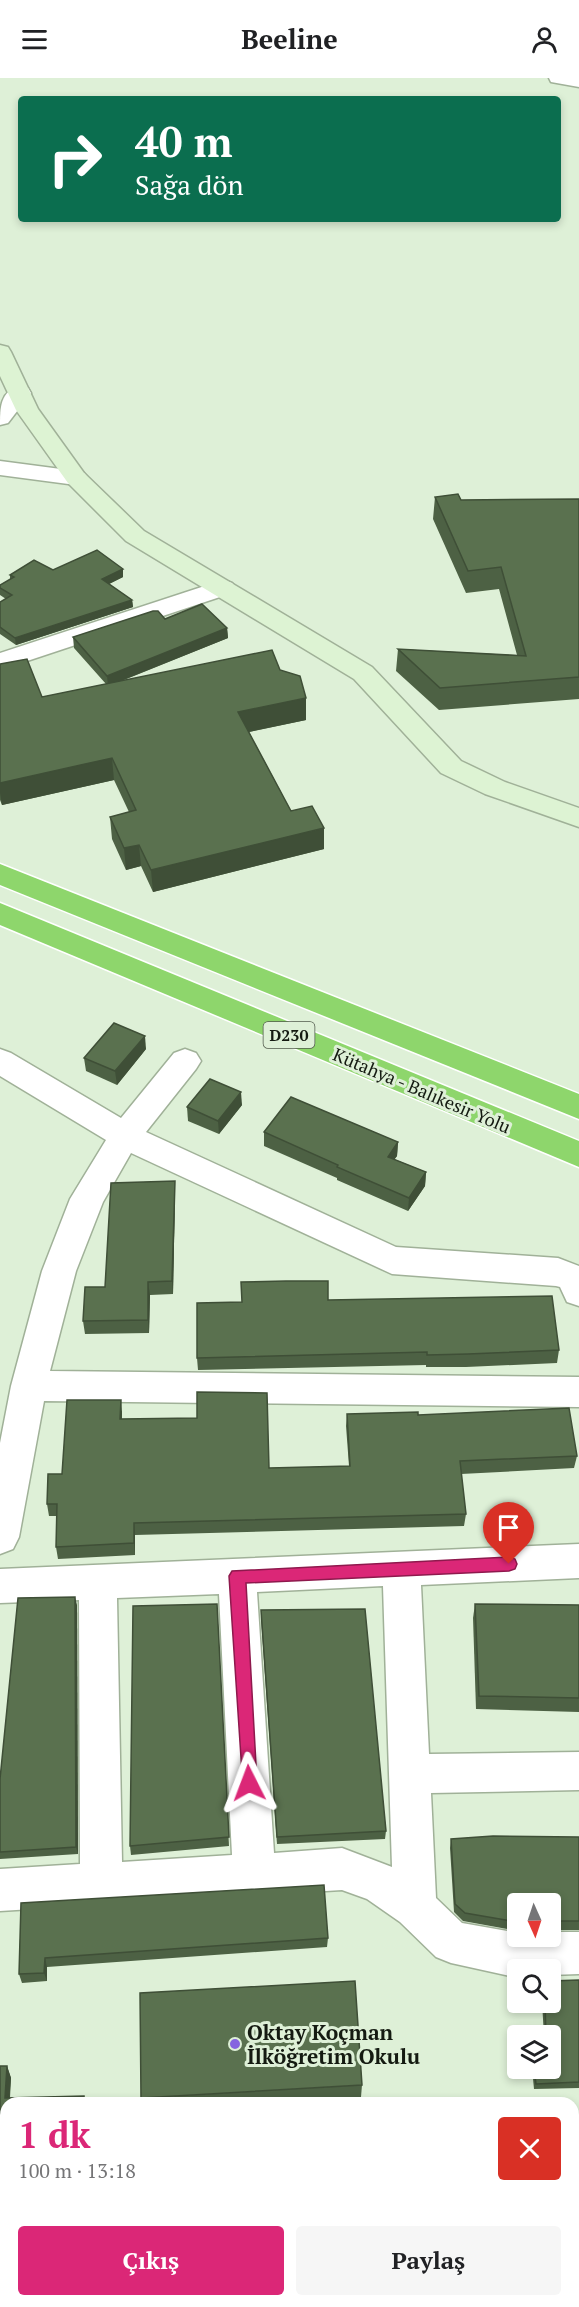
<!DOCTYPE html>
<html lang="tr">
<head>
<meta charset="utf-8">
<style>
	:root { --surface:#fff; --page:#f6f6f6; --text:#202124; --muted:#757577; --accent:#db2777 }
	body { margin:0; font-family:"PT Serif",serif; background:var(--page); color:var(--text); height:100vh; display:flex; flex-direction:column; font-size:22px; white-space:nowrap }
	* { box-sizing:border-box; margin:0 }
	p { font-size:20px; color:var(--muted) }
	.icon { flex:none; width:33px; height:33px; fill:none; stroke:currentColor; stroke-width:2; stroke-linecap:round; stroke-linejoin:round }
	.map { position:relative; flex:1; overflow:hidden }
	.drawer { position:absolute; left:0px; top:2019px; width:579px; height:210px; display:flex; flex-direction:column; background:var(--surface); border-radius:18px 18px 0 0; box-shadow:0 3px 9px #0003 }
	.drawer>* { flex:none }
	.hud { position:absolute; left:18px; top:18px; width:543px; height:126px; border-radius:6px; box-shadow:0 3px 9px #0003; background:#0b6e4f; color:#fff; overflow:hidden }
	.needle { width:39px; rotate:177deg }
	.controls { position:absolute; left:507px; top:1815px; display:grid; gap:12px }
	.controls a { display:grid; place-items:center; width:54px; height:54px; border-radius:6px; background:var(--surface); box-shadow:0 3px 9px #0003; font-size:30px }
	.pin { position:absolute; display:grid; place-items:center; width:51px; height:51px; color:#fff; margin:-62px -26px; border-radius:50% 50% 50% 0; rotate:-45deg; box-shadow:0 0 6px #0007 }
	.pin .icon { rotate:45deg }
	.me { position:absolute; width:66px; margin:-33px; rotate:357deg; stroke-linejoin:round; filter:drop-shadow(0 0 4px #0008) }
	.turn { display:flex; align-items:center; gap:21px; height:126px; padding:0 18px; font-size:27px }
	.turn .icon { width:78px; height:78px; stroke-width:2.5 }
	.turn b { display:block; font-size:42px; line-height:51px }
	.round { display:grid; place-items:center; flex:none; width:63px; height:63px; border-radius:6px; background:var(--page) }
	.overview { display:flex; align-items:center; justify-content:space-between; height:102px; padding:0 18px }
	h1 { font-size:36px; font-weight:700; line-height:45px; color:var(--accent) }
	.action { display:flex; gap:12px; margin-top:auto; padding:12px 18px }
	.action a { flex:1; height:69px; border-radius:6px; background:var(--accent); color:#fff; font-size:24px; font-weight:700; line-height:69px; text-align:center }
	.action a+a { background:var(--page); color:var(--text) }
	header { display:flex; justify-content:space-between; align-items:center; height:78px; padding:0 18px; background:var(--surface); font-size:27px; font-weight:700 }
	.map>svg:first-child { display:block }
</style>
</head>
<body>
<header><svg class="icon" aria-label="menu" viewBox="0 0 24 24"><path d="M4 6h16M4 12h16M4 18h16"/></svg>Beeline<svg class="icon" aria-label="person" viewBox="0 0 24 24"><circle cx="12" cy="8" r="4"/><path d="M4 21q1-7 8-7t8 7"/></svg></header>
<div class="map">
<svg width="579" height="2229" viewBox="0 0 579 2229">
	<rect width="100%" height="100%" fill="#def0d7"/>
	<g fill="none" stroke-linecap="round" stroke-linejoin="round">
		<defs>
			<g id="street">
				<polygon points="549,0 579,0 579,9 551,4"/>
				<path d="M20,308L28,310L31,315L8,345L0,347C0,330 0,313 20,308Z"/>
				<polygon points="0,383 76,393 84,395 88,400 84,405 76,407 0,397"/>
				<polygon points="223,502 232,505 236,510 232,515 0,592 0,575"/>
				<polygon points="0,971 11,975 121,1040 174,975 185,971 196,975 201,983 196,991 146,1054 396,1169 558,1180 579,1188 579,1228 567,1224 560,1209 556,1208 392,1196 131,1075 103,1124 76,1193 50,1293 579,1299 579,1329 44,1323 19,1459 13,1471 0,1476 0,1365 11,1308 42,1193 70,1121 106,1062 0,998"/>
				<path d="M579,1466V1500L421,1507L429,1676L579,1674V1712L431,1715L436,1820L462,1845L518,1855V1858H550V1854H579V1896L550,1897V1892H518V1898H510L451,1885L436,1879L400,1844L367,1821L342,1812L0,1833V1791L80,1786L79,1522L0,1525V1491ZM383,1508L392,1789L342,1770L274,1775L257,1514ZM219,1516L232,1777L122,1784L117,1520Z"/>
			</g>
			<polygon id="secondary" points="0,267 8,269 11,274 38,331 84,395 144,453 372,589 461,683 505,704 579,730 579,749 485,716 441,695 354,601 126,463 68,405 16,332 0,298"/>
			<g id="highway">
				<polygon points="0,786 579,1016 579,1041 0,807"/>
				<polygon points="0,825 579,1063 579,1089 0,847"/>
			</g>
		</defs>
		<use href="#street" stroke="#a0b198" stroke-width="3"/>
		<use href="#secondary" stroke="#a0b198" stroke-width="3"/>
		<use href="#highway" stroke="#fff" stroke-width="3"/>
		<use href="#street" fill="#fff" fill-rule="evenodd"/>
		<use href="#secondary" fill="#ddf3d3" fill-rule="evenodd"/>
		<use href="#highway" fill="#8ed66c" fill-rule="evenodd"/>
	</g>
	<g fill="#4d6144">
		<polygon points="435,419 461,422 579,421 579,621 439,632 396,593 398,571 517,577 499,511 466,515 433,441"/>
		<polygon points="123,491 123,499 109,506 132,522 133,529 16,567 0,556 0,524 6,521 0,517 0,507 10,502 10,497 53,492"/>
		<polygon points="165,541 227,550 228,560 124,602 280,592 306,642 249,654 291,733 324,771 153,814 141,788 126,792 112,761 110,739 129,734 114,702 2,727 0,722 0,586 42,619 106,606 74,570 73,559"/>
		<polygon points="146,971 117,1007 86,993 84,980"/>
		<polygon points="242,1027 219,1056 188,1043 187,1029"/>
		<polygon points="264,1054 398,1064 397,1078 394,1081 426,1094 425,1108 408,1133 337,1102 337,1100 264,1068"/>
		<polygon points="175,1116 173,1216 150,1217 149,1255 85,1256 83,1243 105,1209"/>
		<polygon points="328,1222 559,1272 557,1285 466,1289 426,1289 426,1287 198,1292 197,1280"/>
		<polygon points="122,1334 122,1341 269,1390 349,1388 346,1348 347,1336 418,1337 577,1378 574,1390 461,1396 466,1436 464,1448 135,1457 135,1477 58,1481 56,1469 56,1438 49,1438 47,1426 62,1396"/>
		<polygon points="217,1526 229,1768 131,1777 130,1768"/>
		<polygon points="475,1526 579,1527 579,1634 476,1631 473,1540"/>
		<polygon points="77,1527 78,1776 0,1781 0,1701"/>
		<polygon points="261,1541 386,1753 385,1761 277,1766"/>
		<polygon points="579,1759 579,1852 550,1852 550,1826 518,1826 518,1853 463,1843 454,1834 450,1770 451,1761"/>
		<polygon points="21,1825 328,1860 327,1869 47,1889 47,1903 22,1905 19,1896"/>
		<polygon points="579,1902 579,2010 534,2011 532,1990 550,1990 550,1958 544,1958 542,1924 550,1924"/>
		<polygon points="0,1988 7,1988 11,2000 10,2020 84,2018 86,2025 6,2025 6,2204 0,2204"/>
		<polygon points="362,2007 361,2019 250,2025 142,2025 141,2020"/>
		<rect x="573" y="2060" width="6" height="91"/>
	</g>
	<g fill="#3f4f37">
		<polygon points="123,491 123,499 103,509 102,501"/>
		<polygon points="132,522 133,529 16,567 15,560"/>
		<polygon points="227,550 228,560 108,608 107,598"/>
		<polygon points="306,620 306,642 239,656 238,634"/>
		<polygon points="112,680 114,702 2,727 0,715 0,705"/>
		<polygon points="324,750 324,771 153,814 151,792"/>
		<polygon points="139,767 141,788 126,792 124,770"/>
		<polygon points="145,958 146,971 117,1007 115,993"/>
		<polygon points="241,1014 242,1027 219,1056 218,1043"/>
		<polygon points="398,1064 397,1078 387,1092 388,1079"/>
		<polygon points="426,1094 425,1108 408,1133 409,1120"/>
		<polygon points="175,1103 175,1116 173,1216 172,1203"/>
		<polygon points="148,1204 150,1217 149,1255 148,1242"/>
		<polygon points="121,1322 122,1334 121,1354 120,1341"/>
		<polygon points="134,1445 135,1457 135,1477 134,1465"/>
		<polygon points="75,1519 77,1527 78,1776 76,1769"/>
		<polygon points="45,1880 47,1889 47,1903 44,1895"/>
		<polygon points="7,1988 11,2000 9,2025 5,2020"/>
	</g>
	<g fill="#5a714f" stroke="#3f4f37" stroke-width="1.5">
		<polygon points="458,416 461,422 579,421 579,599 440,610 398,571 526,578 501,489 468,493 435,419"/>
		<polygon points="97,472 123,491 102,501 132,522 15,560 0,549 0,524 12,517 0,510 0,507 14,499 10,497 34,482 53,492"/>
		<polygon points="202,526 227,550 107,598 73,559 153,533 158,533 165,541"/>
		<polygon points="272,572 280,592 300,598 306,620 238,634 291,733 312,728 324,750 151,792 139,767 124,770 110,739 136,732 112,680 0,705 0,586 27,581 42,619"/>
		<polygon points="114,945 145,958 115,993 84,980"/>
		<polygon points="210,1001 241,1014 218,1043 187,1029"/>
		<polygon points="291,1019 398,1064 388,1079 426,1094 409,1120 337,1089 338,1087 264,1054"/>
		<polygon points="175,1103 172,1203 148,1204 148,1242 83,1243 85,1209 105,1209 111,1105"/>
		<polygon points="286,1203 328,1203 328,1222 552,1218 559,1272 468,1276 427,1277 427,1274 197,1280 197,1225 242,1224 241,1204"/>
		<polygon points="197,1314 267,1315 269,1390 350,1388 347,1336 418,1334 418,1337 569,1330 577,1378 460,1383 466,1436 134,1445 134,1465 56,1469 57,1426 47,1426 48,1396 62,1396 67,1322 121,1322 120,1341 197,1340"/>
		<polygon points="75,1519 76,1769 0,1774 0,1701 18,1520"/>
		<polygon points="217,1526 229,1759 130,1768 133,1528"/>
		<polygon points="475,1526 579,1527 579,1620 479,1618"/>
		<polygon points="365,1531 386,1753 277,1759 261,1532"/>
		<polygon points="493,1758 579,1759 579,1843 552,1843 550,1846 550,1826 518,1826 518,1844 465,1835 455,1826 451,1761"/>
		<polygon points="324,1807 328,1860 45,1880 44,1895 19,1896 21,1825"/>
		<polygon points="579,1902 579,2004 536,2006 534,1990 550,1990 550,1958 546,1958 545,1924 550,1924 550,1903"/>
		<polygon points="355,1903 362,2007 141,2020 140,1915"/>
		<polygon points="0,1988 7,1988 5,2020 84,2018 84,2025 6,2025 6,2194 0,2195"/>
		<rect x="573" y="2060" width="6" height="82"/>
	</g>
	<polygon fill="#db2777" stroke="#8e194d" stroke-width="1.5" points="509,1479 515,1481 517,1486 515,1491 509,1493 246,1505 257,1705 255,1710 249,1713 243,1710 229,1498 232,1493"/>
	<circle fill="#8564df" stroke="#def0d7" stroke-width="2" cx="235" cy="1966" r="6"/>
	<g text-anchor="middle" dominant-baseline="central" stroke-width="6" stroke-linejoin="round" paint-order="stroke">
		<rect fill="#def0d7" stroke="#515a4c" stroke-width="1.5" x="263.5" y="944" width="51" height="26" rx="4.5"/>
		<g font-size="16" font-weight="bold" fill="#141a11">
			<text x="289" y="957">D230</text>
		</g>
		<g font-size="18" fill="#141a11" stroke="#def0d7">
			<text transform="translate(422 1012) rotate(23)">Kütahya - Balıkesir Yolu</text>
		</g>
		<g font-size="21" font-weight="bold" fill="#141a11" stroke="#def0d7" text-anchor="start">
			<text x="247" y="1954">Oktay Koçman<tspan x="247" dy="24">İlköğretim Okulu</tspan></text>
		</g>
	</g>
</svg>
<div class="controls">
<a><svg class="needle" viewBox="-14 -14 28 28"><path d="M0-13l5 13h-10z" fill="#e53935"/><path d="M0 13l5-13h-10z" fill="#757577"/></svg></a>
<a><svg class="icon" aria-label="search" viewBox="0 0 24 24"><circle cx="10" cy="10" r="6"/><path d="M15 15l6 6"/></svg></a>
<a><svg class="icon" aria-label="layers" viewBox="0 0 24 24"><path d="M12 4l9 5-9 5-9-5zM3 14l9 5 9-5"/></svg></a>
</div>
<div class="pin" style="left:509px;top:1486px;background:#d93025"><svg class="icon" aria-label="arrive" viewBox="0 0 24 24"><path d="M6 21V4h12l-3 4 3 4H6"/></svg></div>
<svg class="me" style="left:249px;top:1705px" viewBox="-20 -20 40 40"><path d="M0-17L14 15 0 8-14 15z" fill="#db2777" stroke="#fff" stroke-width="4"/></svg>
<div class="hud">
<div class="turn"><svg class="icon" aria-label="right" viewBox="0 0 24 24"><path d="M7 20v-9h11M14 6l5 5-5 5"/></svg><div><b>40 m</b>Sağa dön</div></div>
</div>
<section class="drawer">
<div class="overview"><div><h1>1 dk</h1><p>100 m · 13:18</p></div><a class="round" style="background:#d93025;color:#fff"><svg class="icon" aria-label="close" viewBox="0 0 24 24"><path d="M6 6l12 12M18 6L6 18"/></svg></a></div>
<div class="action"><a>Çıkış</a><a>Paylaş</a></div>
</section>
</div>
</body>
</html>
